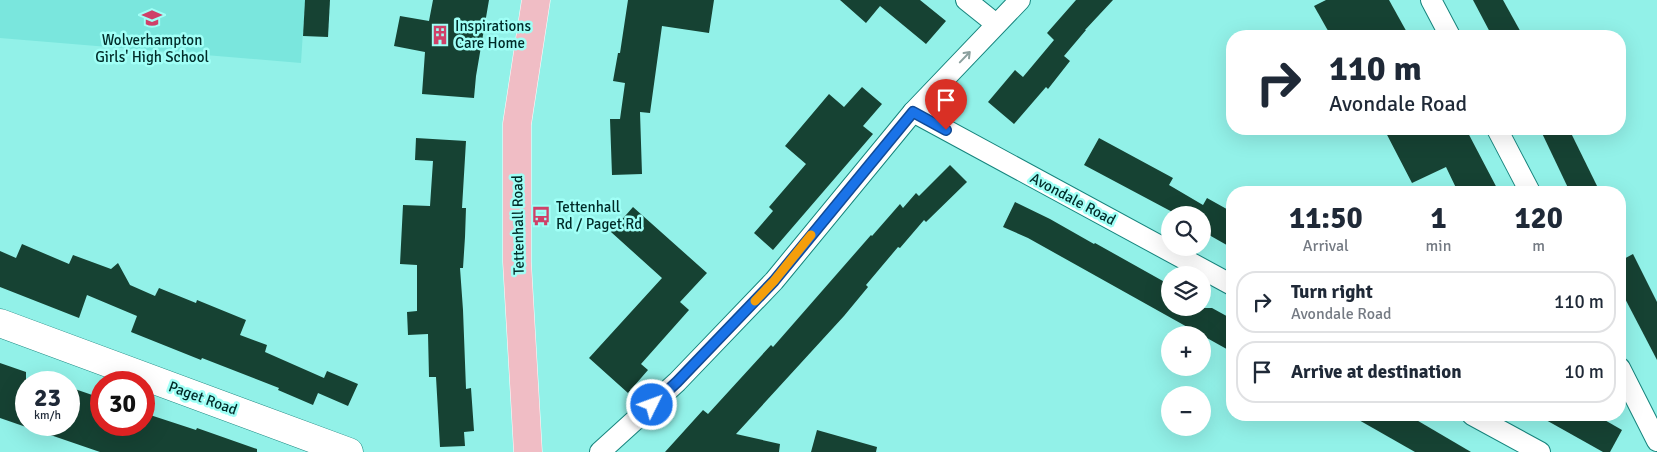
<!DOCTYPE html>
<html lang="en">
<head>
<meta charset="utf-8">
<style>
	:root { --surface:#fff; --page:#f6f6f7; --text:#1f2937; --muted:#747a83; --line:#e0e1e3 }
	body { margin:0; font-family:Signika,sans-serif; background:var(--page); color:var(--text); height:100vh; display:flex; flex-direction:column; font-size:19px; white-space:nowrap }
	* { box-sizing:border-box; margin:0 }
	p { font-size:16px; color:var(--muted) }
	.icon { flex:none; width:28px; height:28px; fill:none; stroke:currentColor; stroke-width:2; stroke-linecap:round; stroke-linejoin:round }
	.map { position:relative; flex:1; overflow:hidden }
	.details { position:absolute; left:1226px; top:186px; width:400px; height:235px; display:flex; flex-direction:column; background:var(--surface); border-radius:20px; box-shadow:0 5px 20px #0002 }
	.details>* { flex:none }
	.banner { position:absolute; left:1226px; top:30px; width:400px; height:105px; border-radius:20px; box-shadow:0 5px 20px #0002; background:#fff; color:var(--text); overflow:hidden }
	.buttons { position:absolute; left:1161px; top:206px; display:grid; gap:10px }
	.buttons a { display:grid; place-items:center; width:50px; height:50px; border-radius:50%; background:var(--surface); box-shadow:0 5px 20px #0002; font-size:25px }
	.speed { position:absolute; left:15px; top:371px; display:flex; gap:10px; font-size:25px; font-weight:700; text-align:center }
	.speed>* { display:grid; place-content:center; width:65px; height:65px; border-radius:50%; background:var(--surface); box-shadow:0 5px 20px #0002; line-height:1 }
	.speed small { font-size:12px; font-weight:400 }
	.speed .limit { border:8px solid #d22; background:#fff; color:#111 }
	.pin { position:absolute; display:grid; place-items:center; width:42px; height:42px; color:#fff; margin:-51px -21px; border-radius:50% 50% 50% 0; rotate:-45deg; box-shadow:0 0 5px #0007 }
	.pin .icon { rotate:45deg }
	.me { position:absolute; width:55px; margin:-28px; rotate:48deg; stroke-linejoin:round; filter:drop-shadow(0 0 4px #0008) }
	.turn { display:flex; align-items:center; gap:18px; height:105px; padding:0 20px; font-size:22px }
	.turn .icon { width:65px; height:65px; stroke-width:2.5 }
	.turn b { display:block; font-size:35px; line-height:42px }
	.eta { display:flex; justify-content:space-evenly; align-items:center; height:85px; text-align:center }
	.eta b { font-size:30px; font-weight:800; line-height:35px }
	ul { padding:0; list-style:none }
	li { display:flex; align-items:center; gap:15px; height:62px; margin:0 10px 8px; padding:0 10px; border:2px solid var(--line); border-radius:20px }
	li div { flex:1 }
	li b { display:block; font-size:19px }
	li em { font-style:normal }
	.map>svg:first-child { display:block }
</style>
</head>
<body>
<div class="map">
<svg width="1657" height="452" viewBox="0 0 1657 452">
	<rect width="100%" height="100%" fill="#92f1e8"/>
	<polygon fill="#7ae6dd" points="0,0 305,0 301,63 0,38"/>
	<g fill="#164233">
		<polygon points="305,0 330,0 328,37 303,36"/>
		<polygon points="433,0 489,0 476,76 474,98 422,94 425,52 394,46 400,16 429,21"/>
		<polygon points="628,0 714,0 709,33 662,26 650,113 640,112 642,174 612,175 610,119 620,119 625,83 613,81 618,53 620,53"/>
		<polygon points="840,0 920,0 946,21 926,44 880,6 866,23"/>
		<polygon points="1076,0 1113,0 1085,30 1086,30 1064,56 1070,61 1048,89 1046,87 1014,124 988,102 1015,70 1023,77 1054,40 1047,33"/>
		<polygon points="1326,0 1389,0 1409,36 1331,36 1314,6"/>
		<polygon points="1473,0 1503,0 1523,36 1492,36"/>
		<polygon points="862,87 882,104 863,126 873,134 773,250 754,233 773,211 769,207 806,164 785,146 829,94 844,107"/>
		<polygon points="1384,129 1466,129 1499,192 1458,192 1446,167 1412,183"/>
		<polygon points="1540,129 1569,129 1600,192 1570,192"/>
		<polygon points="416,138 466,141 462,208 466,208 465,237 463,268 460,268 463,310 466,389 471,388 474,431 464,432 465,446 440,447 436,377 429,377 428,334 408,335 407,312 417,311 417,265 400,264 403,205 430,206 433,161 415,160"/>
		<polygon points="1099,138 1173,178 1169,185 1203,205 1207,198 1232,212 1232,248 1202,231 1202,215 1178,215 1084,165"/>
		<polygon points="950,165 967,182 926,222 924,220 900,248 898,247 866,285 868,287 844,316 736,434 780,444 779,452 665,452 703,410 708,414 771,345 773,347 871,235 872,236 900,204 903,208 916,193 919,196"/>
		<polygon points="1015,202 1050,219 1094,244 1095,243 1170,285 1170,308 1212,308 1232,319 1232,352 1028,238 1003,227"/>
		<polygon points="633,207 707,273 680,302 689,310 641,364 648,370 628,393 589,358 662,278 611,232"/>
		<polygon points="22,244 69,264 73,255 111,269 118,263 130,285 155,296 159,288 196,303 197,300 246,320 240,335 267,345 265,352 324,378 327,371 358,384 348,406 318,393 313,405 278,390 279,388 202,358 201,360 131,332 137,316 87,295 79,318 0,287 0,251 16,258"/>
		<polygon points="1633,254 1657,302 1657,360 1620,289 1620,261"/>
		<polygon points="0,363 26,372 26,427 0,418"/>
		<polygon points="69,387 101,398 101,425 144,425 144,413 196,430 197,428 257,449 257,452 100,452 30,428 30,425 69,425"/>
		<polygon points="1350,415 1408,415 1471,452 1415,452"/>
		<polygon points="1537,415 1596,415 1622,430 1610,452 1603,452"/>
		<polygon points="817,430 877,447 876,452 811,452"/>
	</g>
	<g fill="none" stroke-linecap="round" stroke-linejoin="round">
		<defs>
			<g id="street">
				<polyline points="966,0 996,24"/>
				<polyline points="1431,0 1450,36"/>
				<polyline points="913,112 1232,285"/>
				<polyline points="1497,129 1530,192"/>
				<polyline points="1620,368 1657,441"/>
				<polyline points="1472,415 1540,452"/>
				<polyline points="600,452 677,382 774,281 913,112 1020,0"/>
			</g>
			<polyline id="secondary" points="0,323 349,452"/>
			<polyline id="highway" points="528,452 517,262 517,124 536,0"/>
		</defs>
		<use href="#street" stroke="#16847d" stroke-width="22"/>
		<use href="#secondary" stroke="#16847d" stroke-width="29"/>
		<use href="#highway" stroke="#fff" stroke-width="29"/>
		<use href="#street" stroke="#fff" stroke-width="20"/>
		<use href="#secondary" stroke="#fff" stroke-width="28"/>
		<use href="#highway" stroke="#f0bdc5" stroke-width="28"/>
	</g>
	<defs><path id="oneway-shaft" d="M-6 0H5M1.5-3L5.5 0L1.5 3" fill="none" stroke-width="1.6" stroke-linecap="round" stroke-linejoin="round" transform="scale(1.25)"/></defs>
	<use stroke="#8ca09e" href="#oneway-shaft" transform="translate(965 57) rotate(-46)"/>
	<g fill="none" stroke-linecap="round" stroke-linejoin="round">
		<defs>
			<polyline id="route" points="652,405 677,382 774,281 913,112 946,130"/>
		</defs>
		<use href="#route" stroke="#114b97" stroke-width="12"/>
		<use href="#route" stroke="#1a73e8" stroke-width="9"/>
		<polyline stroke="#f59e0b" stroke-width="9" points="755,301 774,281 811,235"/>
	</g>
	<defs>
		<symbol id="school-bare" viewBox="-9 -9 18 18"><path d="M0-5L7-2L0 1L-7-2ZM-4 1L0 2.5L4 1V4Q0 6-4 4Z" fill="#cf4068" stroke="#a0fff6" stroke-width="2.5" paint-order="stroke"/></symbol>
		<symbol id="building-bare" viewBox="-9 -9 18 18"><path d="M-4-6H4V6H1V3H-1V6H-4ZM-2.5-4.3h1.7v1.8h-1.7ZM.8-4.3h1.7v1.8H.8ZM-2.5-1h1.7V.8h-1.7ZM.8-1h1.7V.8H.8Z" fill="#cf4068" stroke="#a0fff6" stroke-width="2.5" paint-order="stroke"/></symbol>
		<symbol id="bus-bare" viewBox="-9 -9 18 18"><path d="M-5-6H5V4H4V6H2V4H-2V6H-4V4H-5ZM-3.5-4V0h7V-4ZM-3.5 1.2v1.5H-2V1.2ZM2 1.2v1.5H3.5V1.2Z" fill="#cf4068" stroke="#a0fff6" stroke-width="2.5" paint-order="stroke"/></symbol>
	</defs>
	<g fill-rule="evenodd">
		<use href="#school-bare" x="138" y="4" width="28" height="28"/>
		<use href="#building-bare" x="426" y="21" width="28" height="28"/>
		<use href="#bus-bare" x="527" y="202" width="28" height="28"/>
	</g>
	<g text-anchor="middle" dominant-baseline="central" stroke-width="5" stroke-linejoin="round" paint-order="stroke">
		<g font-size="15" fill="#002b28" stroke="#a0fff6" text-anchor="start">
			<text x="455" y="26">Inspirations<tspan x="455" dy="17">Care Home</tspan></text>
			<text x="152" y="40" text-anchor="middle">Wolverhampton<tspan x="152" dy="17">Girls' High School</tspan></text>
			<text x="556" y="207">Tettenhall<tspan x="556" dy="17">Rd / Paget Rd</tspan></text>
		</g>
		<g font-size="15" fill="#002b28" stroke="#a0fff6">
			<text transform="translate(1073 199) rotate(28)">Avondale Road</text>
			<text transform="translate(518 225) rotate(-91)">Tettenhall Road</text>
			<text transform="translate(203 398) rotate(20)">Paget Road</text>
		</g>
	</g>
</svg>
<div class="buttons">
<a><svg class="icon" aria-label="search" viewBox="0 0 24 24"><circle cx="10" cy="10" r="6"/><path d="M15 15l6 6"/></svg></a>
<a><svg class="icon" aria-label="layers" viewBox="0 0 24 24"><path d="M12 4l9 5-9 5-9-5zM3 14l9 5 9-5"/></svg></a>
<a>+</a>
<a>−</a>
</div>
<div class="speed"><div>23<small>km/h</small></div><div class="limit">30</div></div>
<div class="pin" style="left:946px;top:130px;background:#d93025"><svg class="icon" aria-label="arrive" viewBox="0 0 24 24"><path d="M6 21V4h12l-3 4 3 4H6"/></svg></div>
<svg class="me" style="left:652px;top:405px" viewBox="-20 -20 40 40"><circle r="17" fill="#1a73e8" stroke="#fff" stroke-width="3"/><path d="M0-11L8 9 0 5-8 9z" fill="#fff"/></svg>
<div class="banner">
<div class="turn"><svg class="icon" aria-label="right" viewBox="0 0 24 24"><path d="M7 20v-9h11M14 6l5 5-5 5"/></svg><div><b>110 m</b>Avondale Road</div></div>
</div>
<section class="details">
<div class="eta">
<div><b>11:50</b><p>Arrival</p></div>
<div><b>1</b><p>min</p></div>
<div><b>120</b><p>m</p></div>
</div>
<ul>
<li><svg class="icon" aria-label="right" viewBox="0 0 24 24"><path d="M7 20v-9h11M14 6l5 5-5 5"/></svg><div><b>Turn right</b><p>Avondale Road</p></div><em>110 m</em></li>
<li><svg class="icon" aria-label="arrive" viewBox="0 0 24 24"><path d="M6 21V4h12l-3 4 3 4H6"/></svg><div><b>Arrive at destination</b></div><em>10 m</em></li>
</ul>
</section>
</div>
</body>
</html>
